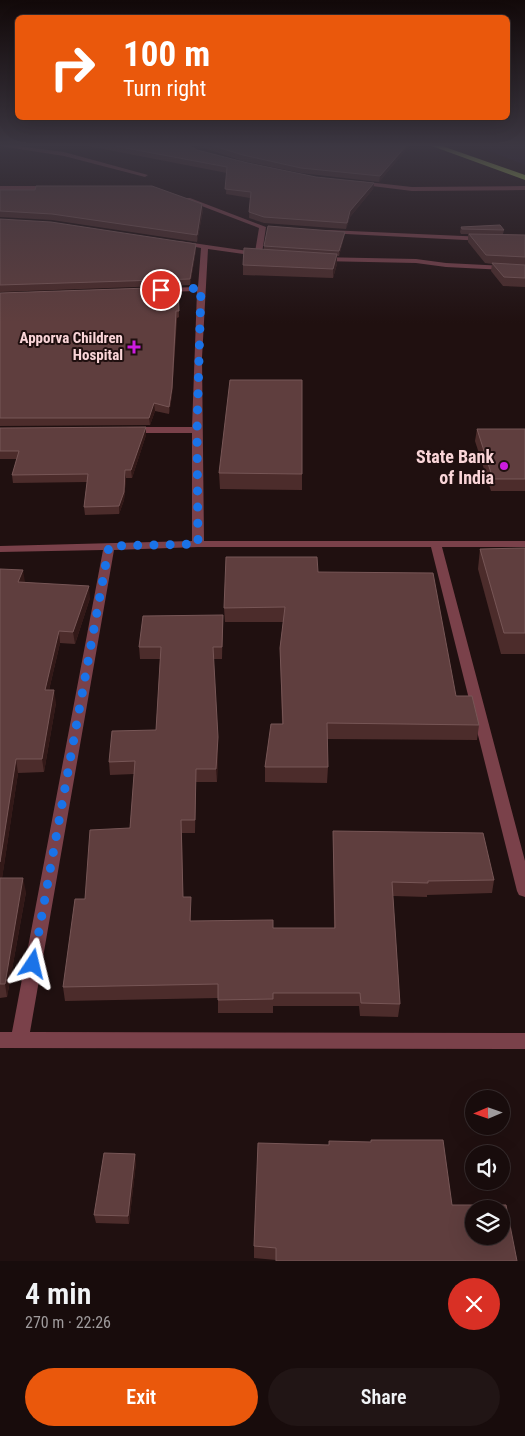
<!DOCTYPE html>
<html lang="en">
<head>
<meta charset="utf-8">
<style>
	:root { --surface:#180c0c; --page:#211515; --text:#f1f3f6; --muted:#9f9b9d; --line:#362c2d; --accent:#ea580c }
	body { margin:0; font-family:"Roboto Condensed",sans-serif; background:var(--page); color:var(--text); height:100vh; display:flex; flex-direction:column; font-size:19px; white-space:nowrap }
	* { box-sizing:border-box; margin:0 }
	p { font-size:16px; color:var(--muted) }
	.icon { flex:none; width:28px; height:28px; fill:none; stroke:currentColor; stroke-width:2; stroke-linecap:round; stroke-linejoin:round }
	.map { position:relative; height:1261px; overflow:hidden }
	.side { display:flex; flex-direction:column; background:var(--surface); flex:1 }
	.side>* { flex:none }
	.top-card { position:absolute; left:15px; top:15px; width:495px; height:105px; border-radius:8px; box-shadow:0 5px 20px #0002,0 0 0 1px var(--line); background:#ea580c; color:#fff; overflow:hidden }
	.needle { width:32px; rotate:268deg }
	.tools { position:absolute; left:465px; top:1090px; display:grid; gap:10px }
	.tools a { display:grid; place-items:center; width:45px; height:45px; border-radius:50%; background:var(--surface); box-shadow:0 5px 20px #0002,0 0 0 1px var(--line); font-size:25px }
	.pin { position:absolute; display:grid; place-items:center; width:42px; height:42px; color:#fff; margin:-21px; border:2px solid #fff; border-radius:50%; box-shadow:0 1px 5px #0007 }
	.me { position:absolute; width:55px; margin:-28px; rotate:10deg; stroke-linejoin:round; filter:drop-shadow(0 0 4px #0008) }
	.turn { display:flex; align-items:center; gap:18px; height:105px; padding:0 25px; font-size:22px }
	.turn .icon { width:65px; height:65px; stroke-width:2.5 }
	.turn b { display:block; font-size:35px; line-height:42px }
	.round { display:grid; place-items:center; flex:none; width:52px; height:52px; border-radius:26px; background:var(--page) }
	.summary { display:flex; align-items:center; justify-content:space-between; height:85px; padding:0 25px }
	h1 { font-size:30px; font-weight:600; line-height:38px }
	.primary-button { display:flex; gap:10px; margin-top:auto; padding:10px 25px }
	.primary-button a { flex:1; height:58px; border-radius:30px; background:var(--accent); color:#fff; font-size:20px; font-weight:600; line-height:58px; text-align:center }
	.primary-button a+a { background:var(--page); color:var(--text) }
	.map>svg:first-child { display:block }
</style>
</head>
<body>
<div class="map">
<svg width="525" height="1261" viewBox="0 0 525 1261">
	<rect width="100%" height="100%" fill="#201010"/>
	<polygon fill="#25142a" points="477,146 525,146 525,165"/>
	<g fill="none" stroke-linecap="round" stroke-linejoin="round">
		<g fill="#7a414a" fill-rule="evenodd">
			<polygon points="0,146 17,146 64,152 148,175 145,177 64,156"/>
			<polygon points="358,181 412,187 525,186 525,190 412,191 356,184 355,183"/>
			<polygon points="0,186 52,186 55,188 52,190 0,190"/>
			<polygon points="186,198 190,198 266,227 262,253 265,255 264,257 208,249 202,358 204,541 525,541 525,547 442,547 525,861 525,897 519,895 517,891 431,547 198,547 114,550 30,1032 525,1033 525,1049 0,1048 0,1032 12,1032 103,550 0,552 0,546 192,541 192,433 129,433 124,430 129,427 192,427 197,291 163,292 159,290 163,288 198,287 201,248 175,243 179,241 255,252 259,228 186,200"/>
			<polygon points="328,230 485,237 489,239 485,241 326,233 326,231"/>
			<polygon points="317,257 416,259 446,263 525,267 525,271 446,267 416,263 320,261 316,259"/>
		</g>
		<polygon fill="#bdeb5f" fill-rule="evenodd" points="432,146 442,146 525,175 525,180"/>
	</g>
	<g fill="#4c2c2b">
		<polygon points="88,146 190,146 197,150 248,163 316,177 374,183 373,189 350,217 346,229 264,223 249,218 250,198 226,194 227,173"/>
		<polygon points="197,146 409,146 379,182 301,173 243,161"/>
		<polygon points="0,190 203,210 197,242 52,220 0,217"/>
		<polygon points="0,219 196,244 196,250 190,285 0,292"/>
		<polygon points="461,227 504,230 503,234 525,235 525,287 503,286 491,271 492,264 485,263 468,242 468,234 461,234 460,232"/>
		<polygon points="345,232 344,237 339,256 337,256 337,264 333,278 243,275 243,265 264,249 264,246"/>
		<polygon points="178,287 179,317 177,318 172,395 169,414 155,411 150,425 0,426 0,293"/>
		<polygon points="0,428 146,435 132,478 126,478 124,500 119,514 85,515 84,507 87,482 13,483 12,475 17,459 0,459"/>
		<polygon points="477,429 525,429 525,491 491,491 475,441"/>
		<polygon points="219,473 302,474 302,490 220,489"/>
		<polygon points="525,548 525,654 501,654 478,569 480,549"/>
		<polygon points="0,569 25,582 25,583 90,598 75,644 60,643 49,690 56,703 44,772 18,773 2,878 26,892 7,997 0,998"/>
		<polygon points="318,572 456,696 479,725 477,740 327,739 328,767 327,783 265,782 265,767 282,724 280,648 283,622 225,622 224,608"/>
		<polygon points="223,615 222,659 213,659 218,750 217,782 196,782 195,833 182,833 183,897 191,911 191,921 273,928 334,928 333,844 333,831 494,880 492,893 427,895 427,897 393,896 400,1004 398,1017 360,1016 359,1006 273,1006 273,1013 218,1013 218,998 65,1001 63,987 85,899 130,828 134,774 110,775 109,762 156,730 160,659 140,659 139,647"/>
		<polygon points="443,1140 276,1260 254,1258 254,1246 329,1145 371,1142"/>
		<polygon points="136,1162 129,1224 96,1223 94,1215"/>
	</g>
	<g fill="#331918">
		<polygon points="406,146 409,146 379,182 380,176"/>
		<polygon points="374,183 373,189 350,217 346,229 347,223 350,211"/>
		<polygon points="202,204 203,210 197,242 197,235"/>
		<polygon points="345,232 344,237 339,256 339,251"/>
		<polygon points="196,244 196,250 190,285 190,279"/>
		<polygon points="337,254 337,264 333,278 333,269"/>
		<polygon points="176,311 172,395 169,414 169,407"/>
		<polygon points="154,403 155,411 150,425 149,418"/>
		<polygon points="146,427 146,435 132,478 131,470"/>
		<polygon points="125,470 126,478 124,500 119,514 119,506"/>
		<polygon points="23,570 25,582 20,595 18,582"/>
		<polygon points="89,586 90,598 75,644 73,632"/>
		<polygon points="59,631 60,643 46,703 45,690"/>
		<polygon points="54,690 56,703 44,772 42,759"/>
		<polygon points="218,737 218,750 217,782 216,769"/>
		<polygon points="16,759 18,773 0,892 0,862"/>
		<polygon points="23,878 26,892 7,997 5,984"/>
		<polygon points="191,897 191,911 190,934 190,921"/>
		<polygon points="135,1154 136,1162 129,1224 128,1216"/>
	</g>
	<g fill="#5f3e3e" stroke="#775656" fill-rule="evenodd">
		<polygon points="115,146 190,146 197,150 248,163 316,177 374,183 350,211 347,223 264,217 249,212 251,192 225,189 227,167"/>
		<polygon points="214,146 406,146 380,176 301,168 243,155"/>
		<polygon points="36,186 152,186 202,204 197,235 52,214 0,211 0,190 35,190"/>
		<polygon points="0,219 51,222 196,244 190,279 0,285"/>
		<polygon points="500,225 504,230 462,229 461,227"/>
		<polygon points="268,226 345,232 339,251 264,246"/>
		<polygon points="469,234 525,235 525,257 486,255"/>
		<polygon points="244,248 337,254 333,269 243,265"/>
		<polygon points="492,263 525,265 525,278 504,277"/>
		<polygon points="178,287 179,311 176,311 172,388 169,407 154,403 149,418 0,418 0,293"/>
		<polygon points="230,380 302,380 302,474 219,473"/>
		<polygon points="146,427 131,470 125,470 124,492 119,506 84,507 88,474 12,475 19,451 0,451 0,428"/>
		<polygon points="477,429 525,429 525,479 493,479"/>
		<polygon points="525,548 525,633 504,633 480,549"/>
		<polygon points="226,557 317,557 318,572 433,573 456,696 472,696 479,725 327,723 328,767 265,767 271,724 283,724 280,648 285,607 224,608"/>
		<polygon points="0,569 23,570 18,582 89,586 73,632 59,631 45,690 54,690 42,759 16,759 0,862"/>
		<polygon points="223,615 222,647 213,647 218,737 216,769 196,769 195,820 181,820 183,897 191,897 190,921 273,920 273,928 335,928 333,831 483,833 494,880 428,881 428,883 392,882 400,1004 361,1003 360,993 273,993 273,999 218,1000 218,984 63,987 75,899 85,899 90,830 130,828 135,761 109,762 112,731 156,730 161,647 139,647 143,616"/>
		<polygon points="0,878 23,878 5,984 0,984"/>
		<path d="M371,1140H443L452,1205H506L517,1261H276V1248L254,1246L258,1143L329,1145V1141L371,1142ZM474,1209H501V1236H474Z"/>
		<polygon points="104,1153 135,1154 128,1216 94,1215"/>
	</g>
	<linearGradient id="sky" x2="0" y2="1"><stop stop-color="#120909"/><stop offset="0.45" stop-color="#3c3742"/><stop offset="1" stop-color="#3c3742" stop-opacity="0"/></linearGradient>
	<rect width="525" height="323" fill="url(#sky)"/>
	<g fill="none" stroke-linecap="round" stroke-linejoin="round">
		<polyline stroke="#1a73e8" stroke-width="9" stroke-dasharray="0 16.2" points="33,964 109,546 198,544 197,430 201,288 161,290"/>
	</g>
	<g fill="#cc1cdf" stroke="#201010" stroke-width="2">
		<path d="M131.5 339.5h5v5h5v5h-5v5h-5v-5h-5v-5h5z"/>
		<circle cx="504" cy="466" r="5"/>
	</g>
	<g text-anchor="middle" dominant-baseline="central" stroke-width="4" stroke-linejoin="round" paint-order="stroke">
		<g font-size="15" font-weight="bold" fill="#fad5d8" stroke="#201010" text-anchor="end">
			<text x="123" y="338">Apporva Children<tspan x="123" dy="17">Hospital</tspan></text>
		</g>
		<g font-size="18" font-weight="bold" fill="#fad5d8" stroke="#201010" text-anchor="end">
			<text x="494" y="456">State Bank<tspan x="494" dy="21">of India</tspan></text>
		</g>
	</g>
</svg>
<div class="tools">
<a><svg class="needle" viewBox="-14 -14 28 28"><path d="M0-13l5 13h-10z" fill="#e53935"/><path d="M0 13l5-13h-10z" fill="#9f9b9d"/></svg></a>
<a><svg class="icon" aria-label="sound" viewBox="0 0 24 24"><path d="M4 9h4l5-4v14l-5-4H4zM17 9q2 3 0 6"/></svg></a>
<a><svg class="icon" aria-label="layers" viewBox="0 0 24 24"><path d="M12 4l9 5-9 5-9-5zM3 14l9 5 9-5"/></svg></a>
</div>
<div class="pin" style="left:161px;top:290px;background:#d93025"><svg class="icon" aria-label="arrive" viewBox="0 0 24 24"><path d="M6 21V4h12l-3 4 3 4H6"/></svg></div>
<svg class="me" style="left:33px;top:964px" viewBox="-20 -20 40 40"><path d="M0-17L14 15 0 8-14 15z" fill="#1a73e8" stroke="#fff" stroke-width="4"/></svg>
<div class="top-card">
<div class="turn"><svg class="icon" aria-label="right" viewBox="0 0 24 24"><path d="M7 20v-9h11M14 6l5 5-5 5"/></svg><div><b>100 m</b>Turn right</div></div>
</div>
</div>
<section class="side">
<div class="summary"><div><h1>4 min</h1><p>270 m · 22:26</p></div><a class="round" style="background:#d93025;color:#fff"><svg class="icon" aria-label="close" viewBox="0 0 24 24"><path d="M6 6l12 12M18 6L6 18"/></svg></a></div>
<div class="primary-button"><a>Exit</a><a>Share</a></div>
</section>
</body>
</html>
